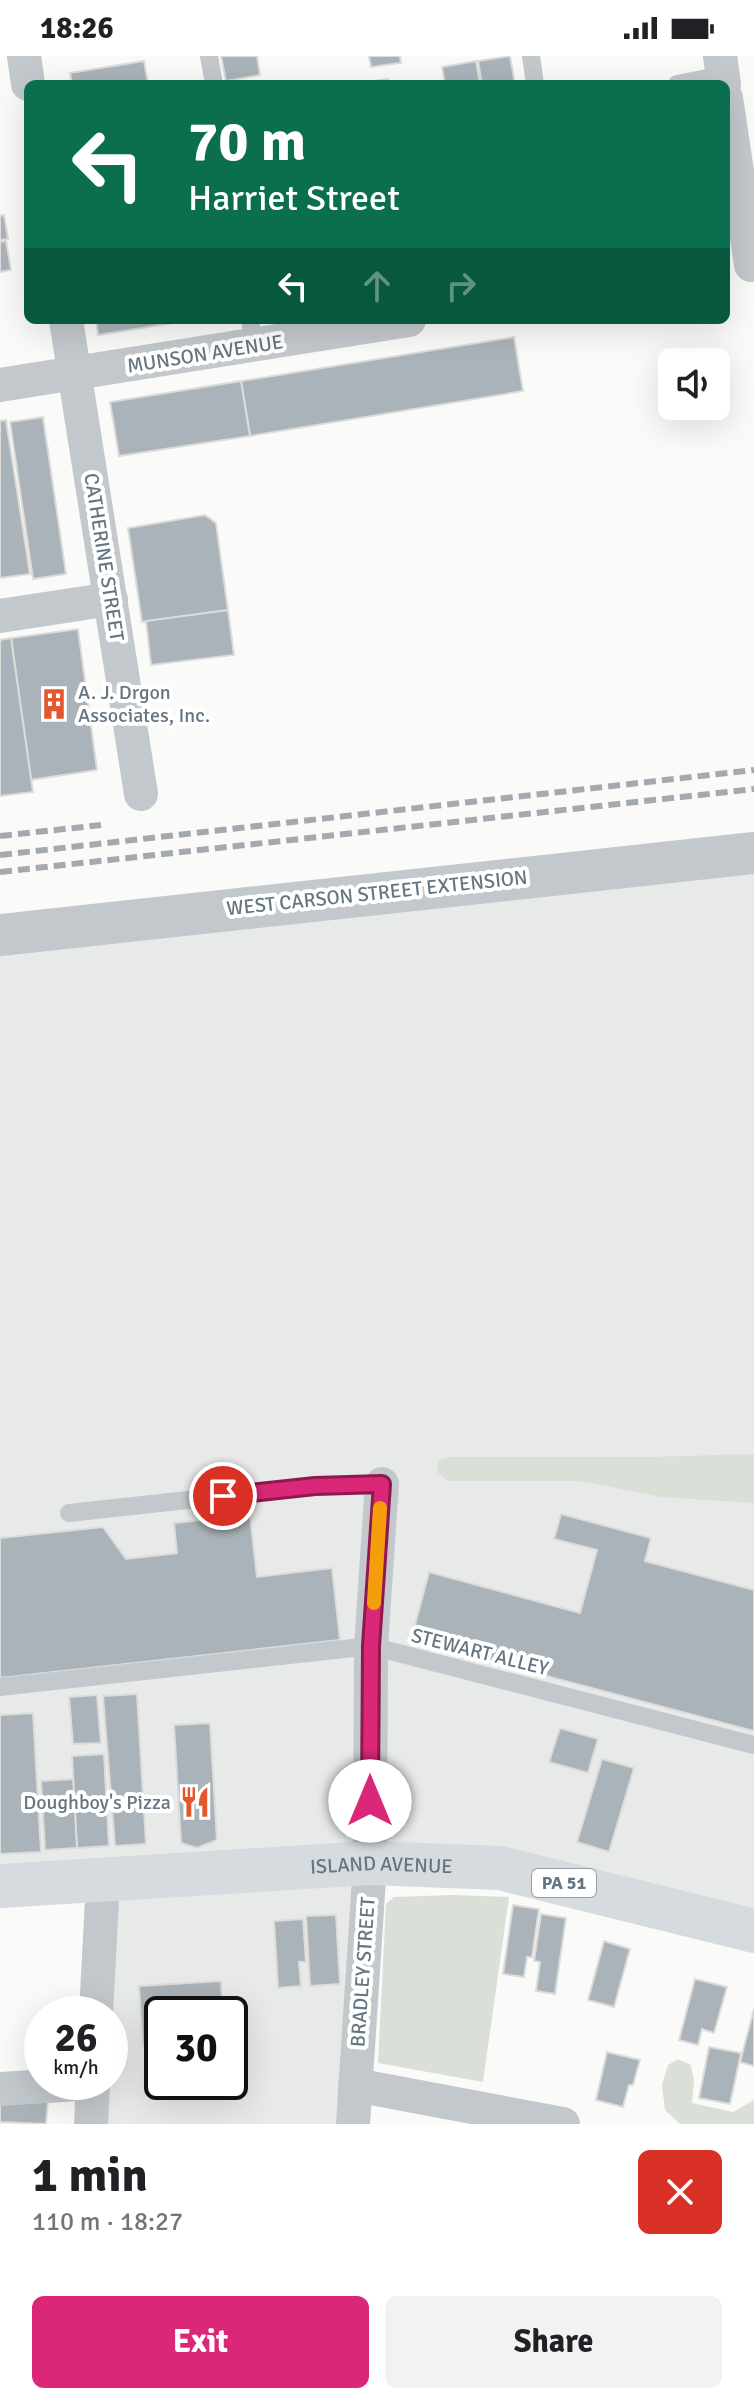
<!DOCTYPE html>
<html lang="en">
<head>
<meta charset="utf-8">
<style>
	:root { --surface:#fff; --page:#f2f2f2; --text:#202124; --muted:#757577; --accent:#db2777 }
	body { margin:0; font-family:Signika,sans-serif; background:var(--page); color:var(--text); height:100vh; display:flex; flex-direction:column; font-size:30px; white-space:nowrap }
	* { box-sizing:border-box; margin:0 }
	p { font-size:26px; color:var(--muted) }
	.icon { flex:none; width:44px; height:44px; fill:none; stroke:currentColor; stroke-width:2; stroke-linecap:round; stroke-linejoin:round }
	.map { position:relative; height:2068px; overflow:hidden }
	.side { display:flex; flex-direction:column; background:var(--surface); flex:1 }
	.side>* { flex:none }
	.top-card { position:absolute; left:24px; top:24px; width:706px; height:244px; border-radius:12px; box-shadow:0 8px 32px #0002; background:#0b6e4f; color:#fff; overflow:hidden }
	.tools { position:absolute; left:658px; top:292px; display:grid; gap:16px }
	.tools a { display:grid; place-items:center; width:72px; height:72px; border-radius:12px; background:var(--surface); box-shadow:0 8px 32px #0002; font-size:40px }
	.speed { position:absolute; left:24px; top:1940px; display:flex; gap:16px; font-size:40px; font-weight:700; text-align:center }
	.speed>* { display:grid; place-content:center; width:104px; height:104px; border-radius:50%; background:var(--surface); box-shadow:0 8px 32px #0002; line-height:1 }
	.speed small { font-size:20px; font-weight:400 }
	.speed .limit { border:4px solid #111; border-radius:12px; background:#fff; color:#111 }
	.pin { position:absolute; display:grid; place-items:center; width:68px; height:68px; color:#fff; margin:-34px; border:4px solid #fff; border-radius:50%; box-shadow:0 2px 8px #0007 }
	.me { position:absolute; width:88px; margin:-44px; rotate:0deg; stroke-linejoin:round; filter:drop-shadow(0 0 6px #0008) }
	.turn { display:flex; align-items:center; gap:28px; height:168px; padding:0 32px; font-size:36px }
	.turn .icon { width:104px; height:104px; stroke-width:2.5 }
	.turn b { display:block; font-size:56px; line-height:68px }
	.lanes { display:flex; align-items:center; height:76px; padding:0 32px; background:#0003; justify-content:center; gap:40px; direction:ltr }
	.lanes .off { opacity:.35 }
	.round { display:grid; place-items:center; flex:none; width:84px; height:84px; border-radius:12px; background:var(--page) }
	.summary { display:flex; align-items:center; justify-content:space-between; height:136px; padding:0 32px }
	h1 { font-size:48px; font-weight:700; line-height:60px }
	.cta { display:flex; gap:16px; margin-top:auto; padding:16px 32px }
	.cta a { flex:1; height:92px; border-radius:12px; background:var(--accent); color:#fff; font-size:32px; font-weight:700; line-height:92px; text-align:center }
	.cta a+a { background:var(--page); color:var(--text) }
	.status { display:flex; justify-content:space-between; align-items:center; height:56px; padding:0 40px; background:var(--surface); direction:ltr }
	.status svg { height:22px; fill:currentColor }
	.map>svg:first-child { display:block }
</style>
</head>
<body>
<div class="status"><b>18:26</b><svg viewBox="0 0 49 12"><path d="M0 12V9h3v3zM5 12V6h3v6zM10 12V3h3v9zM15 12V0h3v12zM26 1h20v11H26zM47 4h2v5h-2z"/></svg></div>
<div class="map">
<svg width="754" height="2068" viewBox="0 0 754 2068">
	<rect width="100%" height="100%" fill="#fafaf8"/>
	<path fill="#e8e9e9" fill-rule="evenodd" d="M754,797V1875L370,1807L353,2068H91L93,2026H110V1958L103,1825L0,1830V879ZM162,1958H230V2026H162Z"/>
	<g fill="#dadfd7">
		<polygon points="754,1398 754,1447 662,1441 580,1425 448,1425 437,1416 439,1404 451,1401 648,1401"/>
		<polygon points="453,1839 509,1841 483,2026 378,2007 386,1848 394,1841"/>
		<polygon points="678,2003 691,2009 694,2025 692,2047 733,2056 754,2044 754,2068 680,2068 665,2054 662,2029 668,2009"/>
	</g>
	<g fill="#aab3b9" stroke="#dcdcda" stroke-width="2">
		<polygon points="221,0 257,0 260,19 226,25"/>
		<polygon points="369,0 400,0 401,7 371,11"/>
		<polygon points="510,0 515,28 482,28 478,5"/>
		<polygon points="144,5 148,28 72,28 70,17"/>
		<polygon points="476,5 480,28 445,28 442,11"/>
		<polygon points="388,23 389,28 373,28 372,25"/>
		<polygon points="4,159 8,183 0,184 0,160"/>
		<polygon points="6,185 11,214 0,216 0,186"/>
		<polygon points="96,264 192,264 98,279"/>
		<polygon points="514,281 523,335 250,380 241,325"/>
		<polygon points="241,325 250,380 119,400 110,346"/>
		<polygon points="43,361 66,518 33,523 10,366"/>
		<polygon points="6,364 30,518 0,522 0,365"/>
		<polygon points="205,459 216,467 228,554 142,566 128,472"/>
		<polygon points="228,554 234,599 151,609 146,565"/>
		<polygon points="78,573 97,714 30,724 11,582"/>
		<polygon points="11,582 33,736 0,740 0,584"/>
		<polygon points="561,1458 651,1482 645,1505 754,1534 754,1675 411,1584 429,1516 580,1557 597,1494 554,1483"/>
		<polygon points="250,1459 257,1521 332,1512 340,1584 0,1622 0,1482 103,1471 126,1503 177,1497 174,1467"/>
		<polygon points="137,1638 146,1788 115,1790 103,1640"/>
		<polygon points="97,1639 101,1687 73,1688 69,1641"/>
		<polygon points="33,1657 41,1796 0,1798 0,1659"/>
		<polygon points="210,1667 217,1784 197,1792 181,1787 174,1669"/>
		<polygon points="560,1672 598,1683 588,1717 549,1706"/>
		<polygon points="104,1698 109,1790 77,1792 72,1700"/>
		<polygon points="602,1703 634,1712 609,1796 577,1786"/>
		<polygon points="73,1723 77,1792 45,1794 41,1725"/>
		<polygon points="513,1849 539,1853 532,1901 527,1901 524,1921 503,1918"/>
		<polygon points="541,1858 566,1862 555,1938 536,1935 540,1906 534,1905"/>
		<polygon points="336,1859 340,1928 310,1930 306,1860"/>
		<polygon points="303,1863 306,1906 299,1906 301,1930 278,1932 274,1865"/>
		<polygon points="604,1885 630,1893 614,1951 588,1944"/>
		<polygon points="695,1923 727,1931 714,1977 702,1973 698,1989 679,1984"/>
		<polygon points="221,1925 223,1958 162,1958 162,1989 143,1990 139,1930"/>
		<polygon points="754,1953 754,2010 740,2006"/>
		<polygon points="709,1991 741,1997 730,2048 699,2042"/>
		<polygon points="607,1996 640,2004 633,2029 629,2029 623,2051 596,2044"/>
		<polygon points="0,2042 48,2045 46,2068 0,2066"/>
	</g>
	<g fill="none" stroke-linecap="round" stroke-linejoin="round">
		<g stroke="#c3c8cc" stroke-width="18">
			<polyline points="209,0 214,28"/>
			<polyline points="531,0 535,28"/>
			<polyline points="677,28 722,19"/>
			<polyline points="250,264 254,290"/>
			<polyline points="69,1457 315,1430 382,1428"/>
			<polyline points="0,1631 371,1590 754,1689"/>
		</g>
		<g stroke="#c3c8cc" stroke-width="34">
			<polyline points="24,0 28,28"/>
			<polyline points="720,0 724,28"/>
			<polyline points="726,42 751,209"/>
			<polyline points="66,264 141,738"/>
			<polyline points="0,329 409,264"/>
			<polyline points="0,560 111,543"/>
			<polyline points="96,1958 103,1824"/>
			<polyline points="355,2029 563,2068"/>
			<polyline points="0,2033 93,2027"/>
			<polyline points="91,2068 93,2026"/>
			<polyline points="353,2068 370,1807 371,1590 382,1428"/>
		</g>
		<polyline stroke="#c3c8cc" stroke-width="42" points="0,879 754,797"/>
		<path stroke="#d6dbdf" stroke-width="44" id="s1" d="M0,1830L370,1807L500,1812L754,1875"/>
		<g stroke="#a2aab0" stroke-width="6" stroke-dasharray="12 6" stroke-linecap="butt">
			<polyline points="0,780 101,769"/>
			<polyline points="0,799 754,714"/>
			<polyline points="0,816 754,733"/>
		</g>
	</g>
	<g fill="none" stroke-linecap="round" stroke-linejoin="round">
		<defs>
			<polyline id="route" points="223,1440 315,1430 382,1428 371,1590 370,1745"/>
		</defs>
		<use href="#route" stroke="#8e194d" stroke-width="20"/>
		<use href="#route" stroke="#db2777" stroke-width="14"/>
		<polyline stroke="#f59e0b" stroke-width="14" points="374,1547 380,1452"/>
	</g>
	<defs>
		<symbol id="building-bare" viewBox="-9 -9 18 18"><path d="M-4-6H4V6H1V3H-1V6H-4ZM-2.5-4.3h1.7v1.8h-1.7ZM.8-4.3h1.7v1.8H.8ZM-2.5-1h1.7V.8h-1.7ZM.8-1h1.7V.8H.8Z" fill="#e4572e" stroke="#fff" stroke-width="2.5" paint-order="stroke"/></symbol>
		<symbol id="restaurant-bare" viewBox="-9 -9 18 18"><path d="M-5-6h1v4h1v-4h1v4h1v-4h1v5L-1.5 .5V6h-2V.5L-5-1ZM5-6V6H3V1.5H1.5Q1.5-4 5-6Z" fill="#e4572e" stroke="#fff" stroke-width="2.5" paint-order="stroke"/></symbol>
	</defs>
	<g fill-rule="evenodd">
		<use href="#building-bare" x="32" y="626" width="44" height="44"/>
		<use href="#restaurant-bare" x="173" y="1724" width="44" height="44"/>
	</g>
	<g text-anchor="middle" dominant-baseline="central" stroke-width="8" stroke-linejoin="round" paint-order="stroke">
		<rect fill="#fff" stroke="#939fa8" stroke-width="2" x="532" y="1813" width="64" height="28" rx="6"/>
		<g font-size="18" font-weight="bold" fill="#657683">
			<text x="564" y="1827">PA 51</text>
		</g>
		<g font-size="20" fill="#657683" stroke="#fff">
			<text transform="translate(205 298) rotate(-9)">MUNSON AVENUE</text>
			<text transform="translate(104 501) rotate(81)">CATHERINE STREET</text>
			<text transform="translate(377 837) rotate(-6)">WEST CARSON STREET EXTENSION</text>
			<text transform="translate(480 1596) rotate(14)">STEWART ALLEY</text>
			<text stroke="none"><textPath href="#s1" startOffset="382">ISLAND AVENUE</textPath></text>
			<text transform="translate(363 1916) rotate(-86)">BRADLEY STREET</text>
		</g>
		<g font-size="20" fill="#657683" stroke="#fff" text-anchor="start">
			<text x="78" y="636">A. J. Drgon<tspan x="78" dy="23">Associates, Inc.</tspan></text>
			<text x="171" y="1746" text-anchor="end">Doughboy's Pizza</text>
		</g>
	</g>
</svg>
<div class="tools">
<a><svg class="icon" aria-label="sound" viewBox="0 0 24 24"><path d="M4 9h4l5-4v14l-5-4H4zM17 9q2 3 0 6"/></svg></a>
</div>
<div class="speed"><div>26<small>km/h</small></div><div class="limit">30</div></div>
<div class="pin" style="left:223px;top:1440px;background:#d93025"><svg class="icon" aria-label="arrive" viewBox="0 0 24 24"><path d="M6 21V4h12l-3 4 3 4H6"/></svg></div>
<svg class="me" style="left:370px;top:1745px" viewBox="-20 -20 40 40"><circle r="19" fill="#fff"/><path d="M0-13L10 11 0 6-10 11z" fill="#db2777"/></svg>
<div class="top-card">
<div class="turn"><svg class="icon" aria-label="left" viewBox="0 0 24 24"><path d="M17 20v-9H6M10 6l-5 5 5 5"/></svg><div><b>70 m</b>Harriet Street</div></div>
<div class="lanes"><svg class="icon" aria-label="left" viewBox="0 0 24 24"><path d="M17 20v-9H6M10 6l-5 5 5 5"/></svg><svg class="icon off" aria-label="ahead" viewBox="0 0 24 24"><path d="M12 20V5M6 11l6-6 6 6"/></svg><svg class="icon off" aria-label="right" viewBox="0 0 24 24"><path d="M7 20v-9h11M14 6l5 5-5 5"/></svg></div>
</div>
</div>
<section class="side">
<div class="summary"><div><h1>1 min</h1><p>110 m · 18:27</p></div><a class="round" style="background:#d93025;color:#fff"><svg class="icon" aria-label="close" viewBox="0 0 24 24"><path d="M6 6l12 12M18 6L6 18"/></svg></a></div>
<div class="cta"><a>Exit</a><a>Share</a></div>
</section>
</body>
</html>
